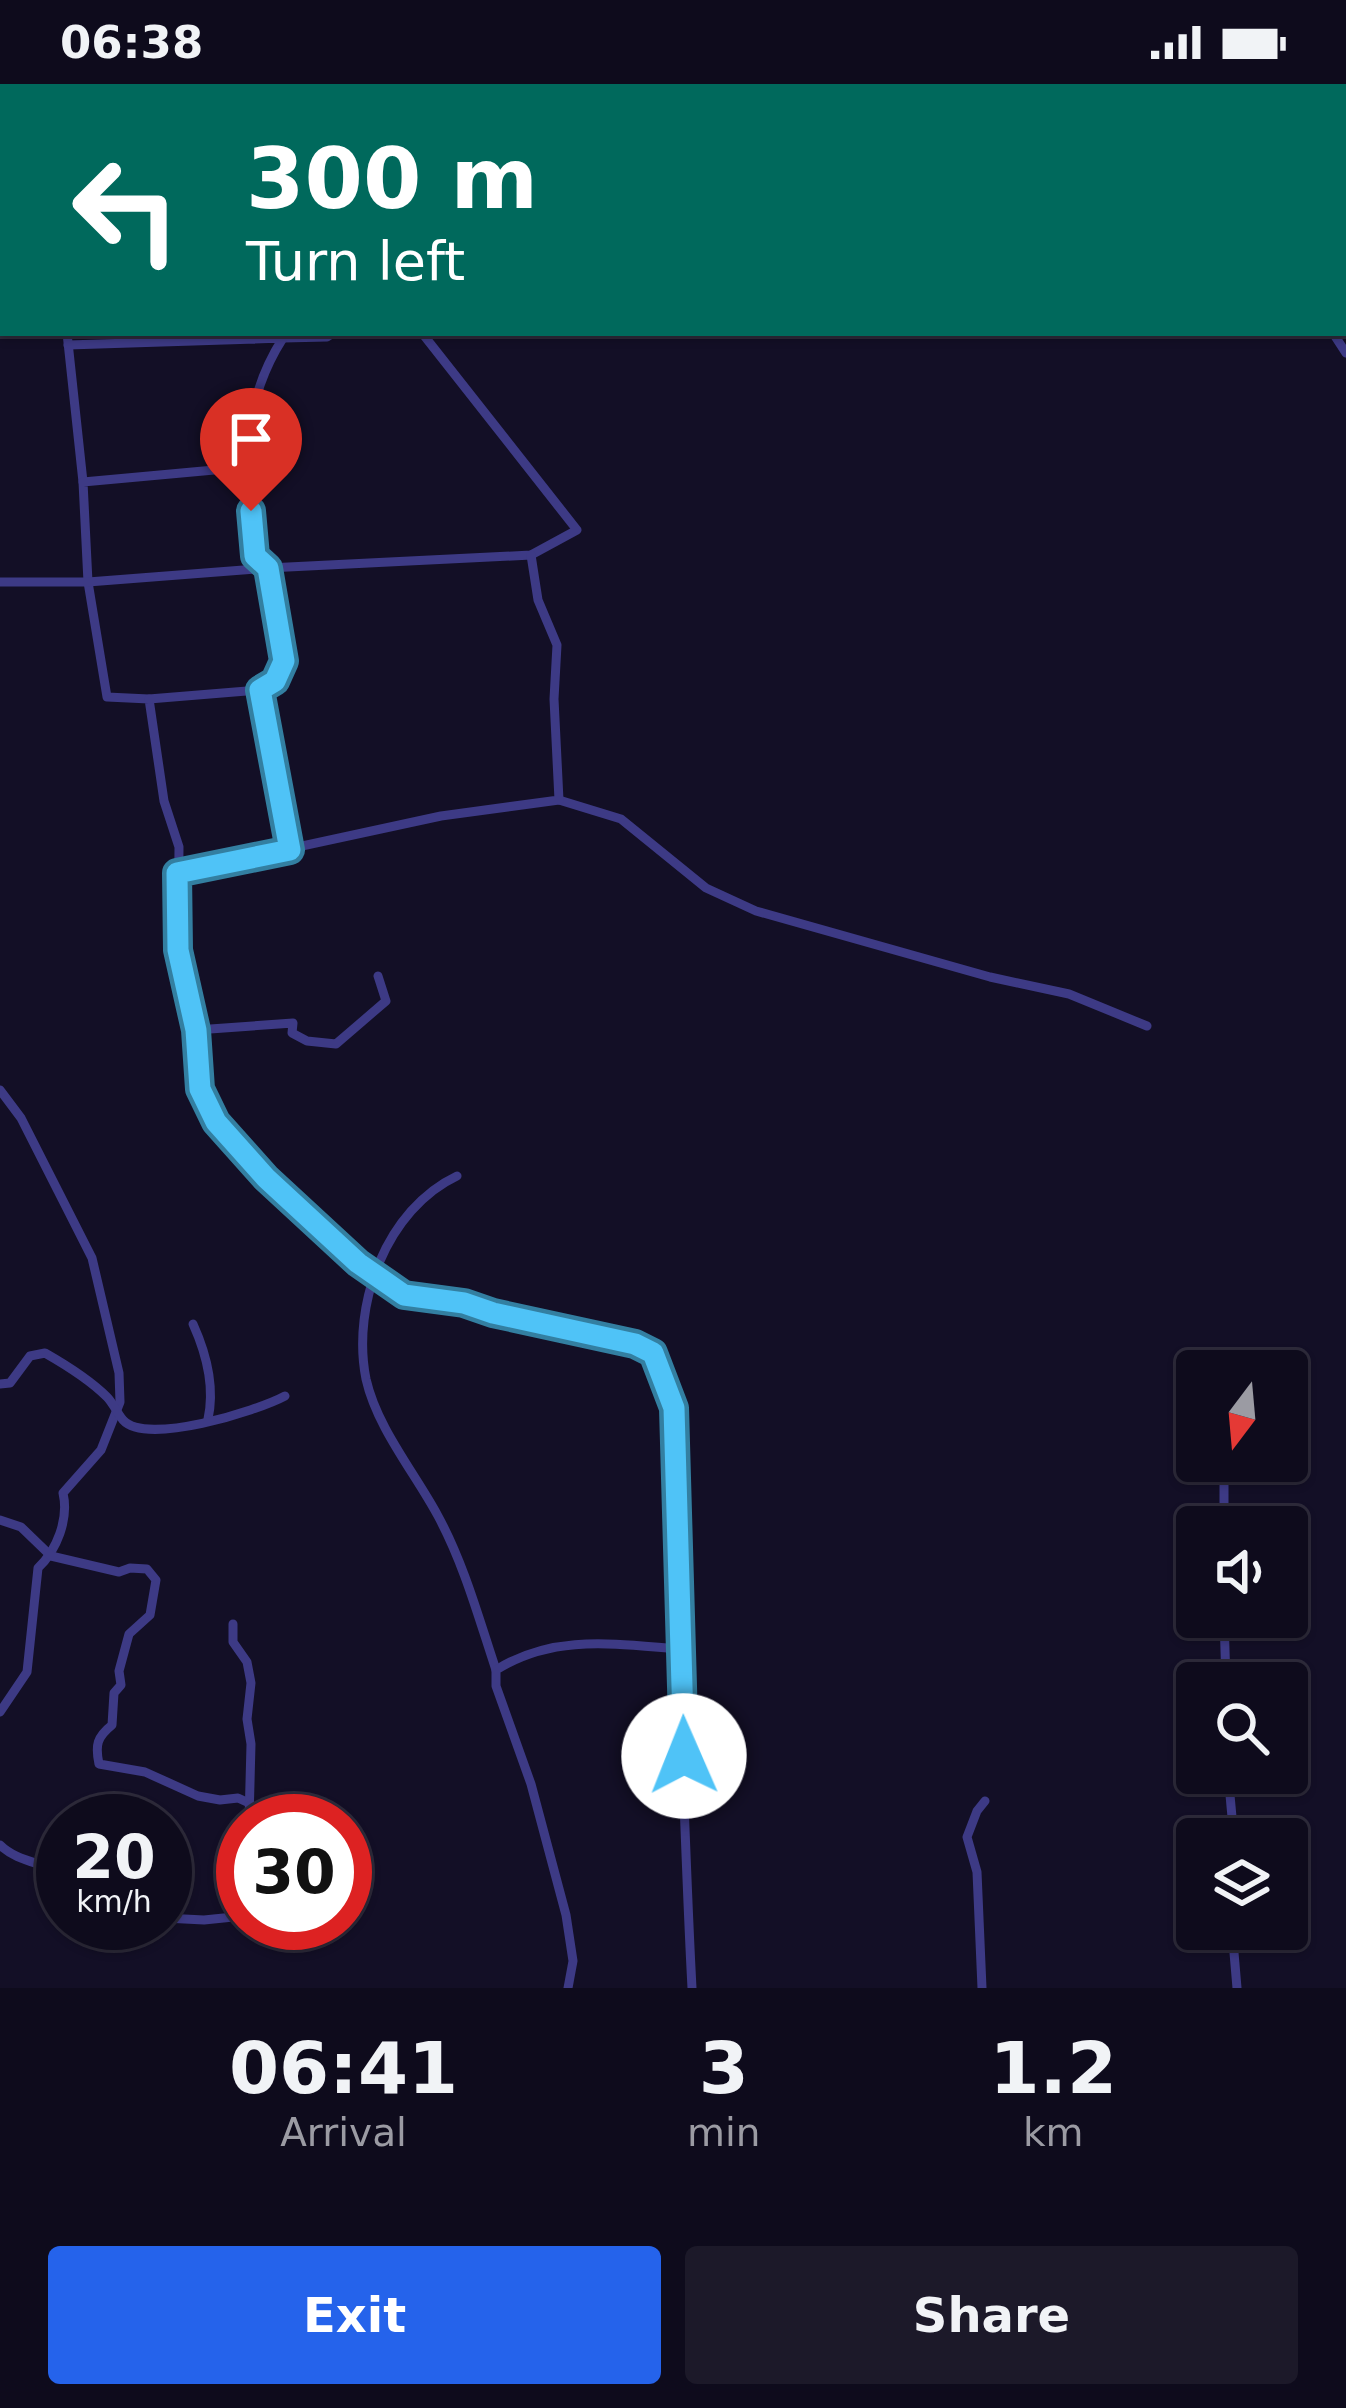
<!DOCTYPE html>
<html lang="en">
<head>
<meta charset="utf-8">
<style>
	:root { --surface:#0e0b1c; --page:#1c1929; --text:#f1f3f6; --muted:#9b9ba3; --line:#2e2b3b; --accent:#2563eb }
	body { margin:0; font-family:"DejaVu Sans",sans-serif; background:var(--page); color:var(--text); height:100vh; display:flex; flex-direction:column; font-size:45px; white-space:nowrap }
	* { box-sizing:border-box; margin:0 }
	p { font-size:39px; color:var(--muted) }
	.icon { flex:none; width:66px; height:66px; fill:none; stroke:currentColor; stroke-width:2; stroke-linecap:round; stroke-linejoin:round }
	.map { position:relative; height:1904px; overflow:hidden }
	.side { display:flex; flex-direction:column; background:var(--surface); flex:1 }
	.side>* { flex:none }
	.top-card { position:absolute; left:0px; top:0px; width:1347px; height:252px; box-shadow:0 3px 9px #0004,0 0 0 3px var(--line); background:#00695c; color:#fff; overflow:hidden }
	.needle { width:78px; rotate:196deg }
	.tools { position:absolute; left:1176px; top:1266px; display:grid; gap:24px }
	.tools a { display:grid; place-items:center; width:132px; height:132px; border-radius:12px; background:var(--surface); box-shadow:0 3px 9px #0004,0 0 0 3px var(--line); font-size:60px }
	.speed { position:absolute; left:36px; top:1710px; display:flex; gap:24px; font-size:60px; font-weight:700; text-align:center }
	.speed>* { display:grid; place-content:center; width:156px; height:156px; border-radius:50%; background:var(--surface); box-shadow:0 3px 9px #0004,0 0 0 3px var(--line); line-height:1 }
	.speed small { font-size:30px; font-weight:400 }
	.speed .limit { border:18px solid #d22; background:#fff; color:#111 }
	.pin { position:absolute; display:grid; place-items:center; width:102px; height:102px; color:#fff; margin:-123px -51px; border-radius:50% 50% 50% 0; rotate:-45deg; box-shadow:0 0 12px #0007 }
	.pin .icon { rotate:45deg }
	.me { position:absolute; width:132px; margin:-66px; rotate:359deg; stroke-linejoin:round; filter:drop-shadow(0 0 9px #0008) }
	.turn { display:flex; align-items:center; gap:42px; height:252px; padding:0 48px; font-size:54px }
	.turn .icon { width:156px; height:156px; stroke-width:2.5 }
	.turn b { display:block; font-size:84px; line-height:102px }
	.eta { display:flex; justify-content:space-evenly; align-items:center; height:204px; text-align:center }
	.eta b { font-size:72px; font-weight:700; line-height:84px }
	.cta { display:flex; gap:24px; margin-top:auto; padding:24px 48px }
	.cta a { flex:1; height:138px; border-radius:12px; background:var(--accent); color:#fff; font-size:48px; font-weight:700; line-height:138px; text-align:center }
	.cta a+a { background:var(--page); color:var(--text) }
	.status { display:flex; justify-content:space-between; align-items:center; height:84px; padding:0 60px; background:var(--surface); direction:ltr }
	.status svg { height:33px; fill:currentColor }
	.map>svg:first-child { display:block }
</style>
</head>
<body>
<div class="status"><b>06:38</b><svg viewBox="0 0 49 12"><path d="M0 12V9h3v3zM5 12V6h3v6zM10 12V3h3v9zM15 12V0h3v12zM26 1h20v11H26zM47 4h2v5h-2z"/></svg></div>
<div class="map">
<svg width="1346" height="1904" viewBox="0 0 1346 1904">
	<rect width="100%" height="100%" fill="#130f26"/>
	<g fill="none" stroke-linecap="round" stroke-linejoin="round">
		<g stroke="#3d3a85" stroke-width="9">
			<polyline points="156,0 158,3"/>
			<polyline points="1227,0 1228,3"/>
			<polyline points="672,3 674,0"/>
			<polyline points="67,249 83,398"/>
			<polyline points="1333,249 1346,269"/>
			<polyline points="283,254 327,253 333,249"/>
			<path d="M68,261L283,254C236,328 248,389 255,472L268,484L531,471L577,446L422,249"/>
			<path d="M247,383L83,398L88,498L107,613L149,615L164,717L179,763L178,866L196,946L200,1005L216,1038L315,1142L381,1198L403,1211L464,1219L493,1229L636,1260L653,1269C696,1352 674,1474 678,1566C683,1679 686,1791 692,1904"/>
			<path d="M0,498H88L268,484C274,522 300,584 259,606L149,615"/>
			<polyline points="259,606 290,765"/>
			<polyline points="559,716 621,735 706,804 756,827 990,893 1069,910 1147,942"/>
			<polyline points="177,789 441,732 559,716 554,615 557,561 538,516 531,471"/>
			<polyline points="196,946 293,939 292,949 307,957 336,960 386,917 378,892"/>
			<path d="M0,1006L21,1034L92,1174L119,1289L120,1318L101,1366L63,1409C69,1435 57,1466 38,1484L27,1588L0,1628"/>
			<path d="M457,1092C387,1125 351,1220 366,1295C377,1344 415,1389 438,1432C464,1480 479,1535 496,1586"/>
			<path d="M193,1240C207,1271 215,1303 208,1335"/>
			<path d="M0,1300L10,1299L30,1272L45,1269C66,1281 89,1295 107,1313C113,1319 117,1329 123,1336C146,1362 257,1327 285,1312"/>
			<polyline points="1224,1377 1224,1443"/>
			<path d="M0,1436L21,1443L51,1472L119,1488L130,1484L147,1485L156,1496L150,1531L129,1550L119,1587L121,1601L114,1609L112,1641C97,1653 95,1661 99,1680L145,1688L198,1712L220,1716L238,1714L249,1719"/>
			<polyline points="1224,1533 1226,1599"/>
			<polyline points="233,1540 233,1558 247,1578 251,1599 247,1635 251,1660 249,1737"/>
			<polyline points="1228,1689 1234,1755"/>
			<path d="M0,1761C17,1778 42,1778 63,1790"/>
			<polyline points="165,1834 204,1836 243,1832"/>
			<polyline points="1232,1845 1237,1904"/>
			<path d="M568,1904L573,1877L566,1831L531,1700L496,1602V1586C553,1550 614,1560 678,1565"/>
			<polyline points="982,1904 977,1788 967,1753 977,1727 985,1717"/>
		</g>
	</g>
	<g fill="none" stroke-linecap="round" stroke-linejoin="round">
		<defs>
			<polyline id="route" points="251,427 255,472 268,484 284,577 275,597 260,606 290,766 177,789 178,866 196,946 200,1005 216,1038 266,1094 358,1179 404,1211 464,1219 493,1229 635,1260 653,1269 674,1324 684,1672"/>
		</defs>
		<use href="#route" stroke="#337fa1" stroke-width="30"/>
		<use href="#route" stroke="#4fc3f7" stroke-width="21"/>
	</g>
</svg>
<div class="tools">
<a><svg class="needle" viewBox="-14 -14 28 28"><path d="M0-13l5 13h-10z" fill="#e53935"/><path d="M0 13l5-13h-10z" fill="#9b9ba3"/></svg></a>
<a><svg class="icon" aria-label="sound" viewBox="0 0 24 24"><path d="M4 9h4l5-4v14l-5-4H4zM17 9q2 3 0 6"/></svg></a>
<a><svg class="icon" aria-label="search" viewBox="0 0 24 24"><circle cx="10" cy="10" r="6"/><path d="M15 15l6 6"/></svg></a>
<a><svg class="icon" aria-label="layers" viewBox="0 0 24 24"><path d="M12 4l9 5-9 5-9-5zM3 14l9 5 9-5"/></svg></a>
</div>
<div class="speed"><div>20<small>km/h</small></div><div class="limit">30</div></div>
<div class="pin" style="left:251px;top:427px;background:#d93025"><svg class="icon" aria-label="arrive" viewBox="0 0 24 24"><path d="M6 21V4h12l-3 4 3 4H6"/></svg></div>
<svg class="me" style="left:684px;top:1672px" viewBox="-20 -20 40 40"><circle r="19" fill="#fff"/><path d="M0-13L10 11 0 6-10 11z" fill="#4fc3f7"/></svg>
<div class="top-card">
<div class="turn"><svg class="icon" aria-label="left" viewBox="0 0 24 24"><path d="M17 20v-9H6M10 6l-5 5 5 5"/></svg><div><b>300 m</b>Turn left</div></div>
</div>
</div>
<section class="side">
<div class="eta">
<div><b>06:41</b><p>Arrival</p></div>
<div><b>3</b><p>min</p></div>
<div><b>1.2</b><p>km</p></div>
</div>
<div class="cta"><a>Exit</a><a>Share</a></div>
</section>
</body>
</html>
